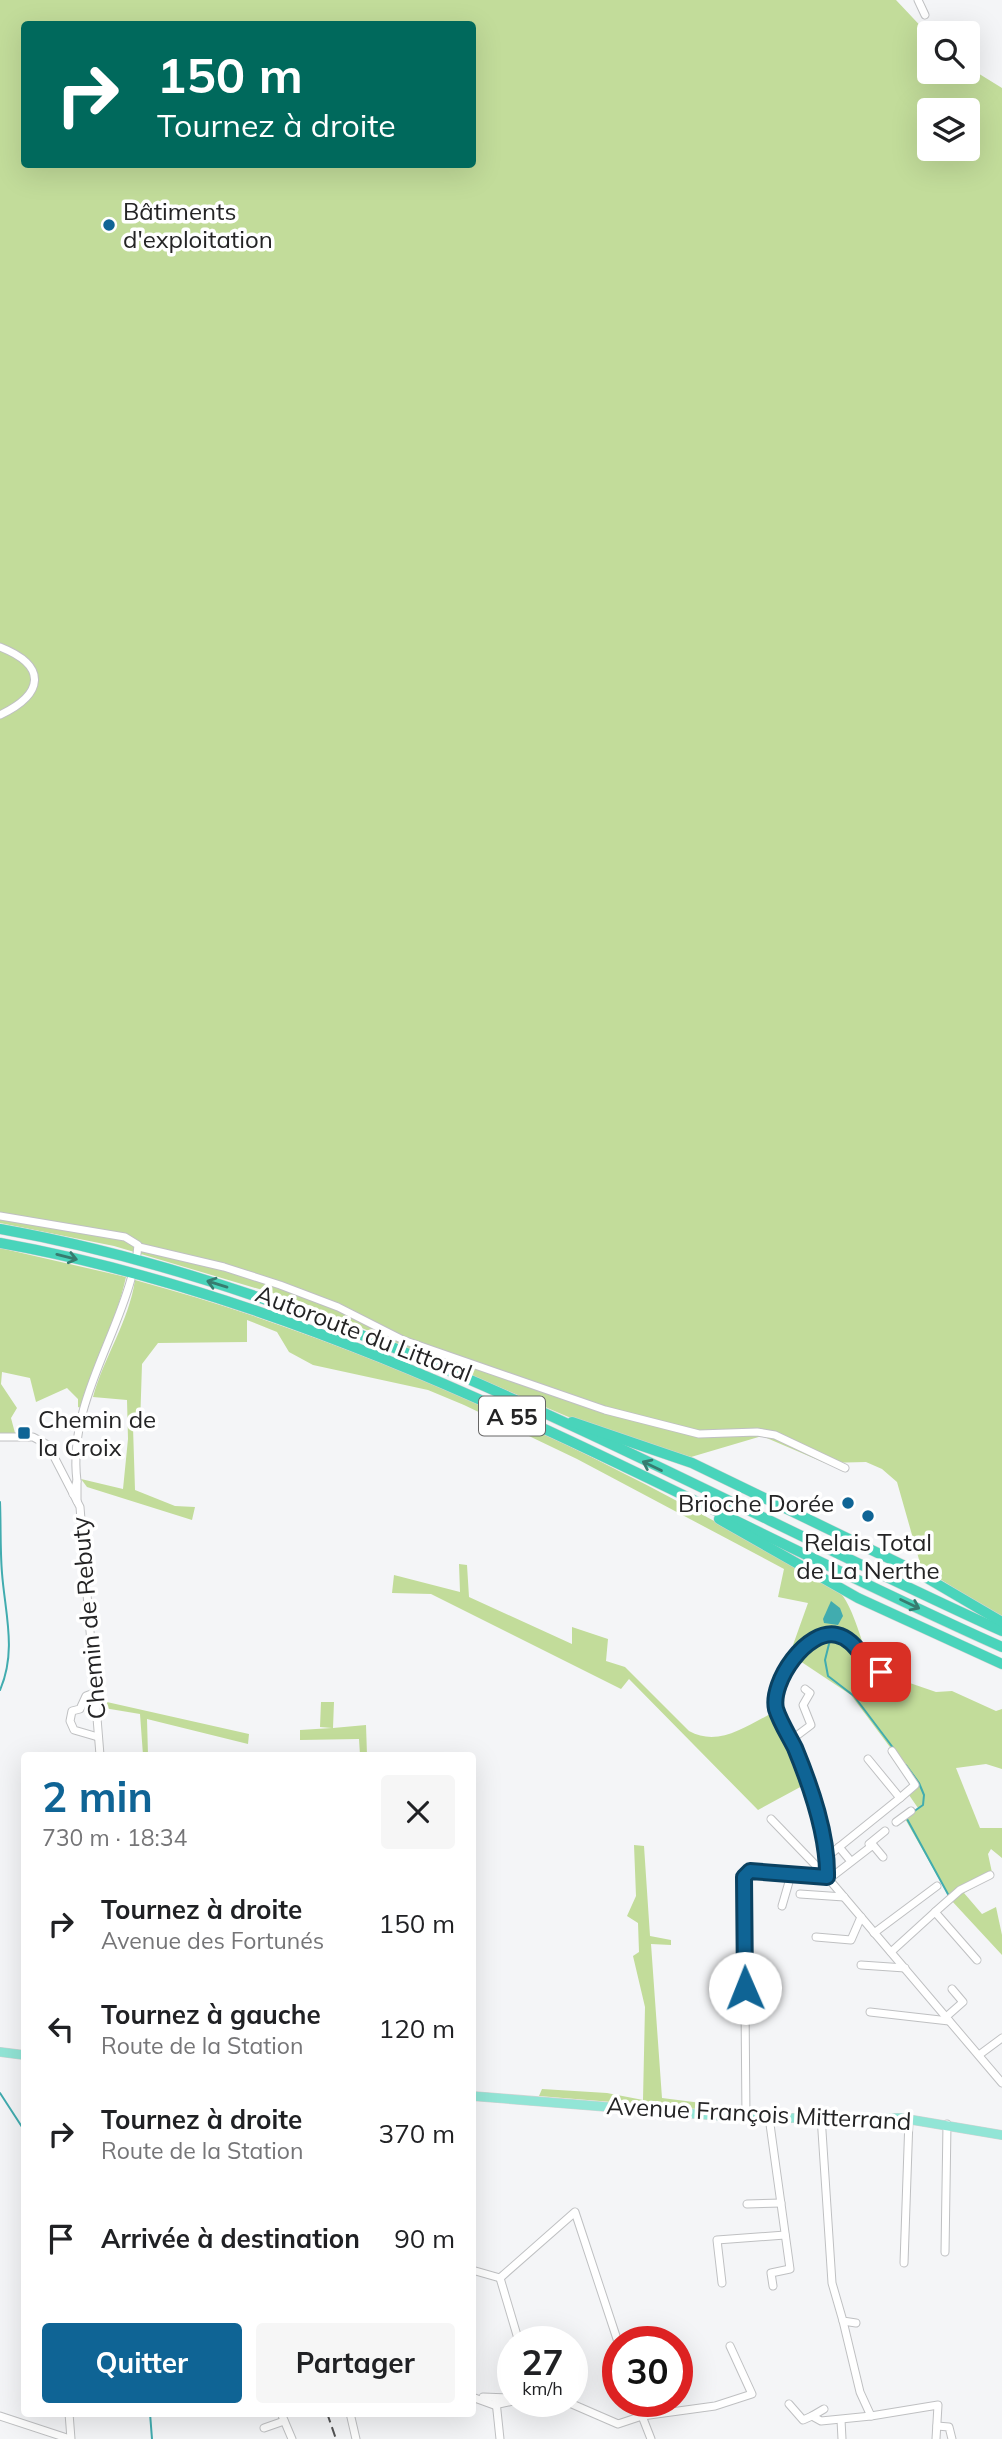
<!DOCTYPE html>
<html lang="fr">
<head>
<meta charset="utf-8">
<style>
	:root { --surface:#fff; --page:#f6f6f6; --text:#202124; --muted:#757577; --accent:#0f6495 }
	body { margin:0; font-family:Mulish,sans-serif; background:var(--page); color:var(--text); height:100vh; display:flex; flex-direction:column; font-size:26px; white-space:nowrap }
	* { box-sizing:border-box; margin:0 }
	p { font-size:23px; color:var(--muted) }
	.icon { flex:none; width:38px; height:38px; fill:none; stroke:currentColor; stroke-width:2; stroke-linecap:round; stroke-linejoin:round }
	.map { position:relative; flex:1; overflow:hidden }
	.sheet { position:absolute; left:21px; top:1752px; width:455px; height:665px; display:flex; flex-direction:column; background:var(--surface); border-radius:7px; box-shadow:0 7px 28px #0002 }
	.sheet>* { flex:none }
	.top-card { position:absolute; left:21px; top:21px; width:455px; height:147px; border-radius:7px; box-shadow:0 7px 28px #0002; background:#00695c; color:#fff; overflow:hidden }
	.tools { position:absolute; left:917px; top:21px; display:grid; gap:14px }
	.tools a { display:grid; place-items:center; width:63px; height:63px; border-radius:7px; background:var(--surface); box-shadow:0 7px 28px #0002; font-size:35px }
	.speed { position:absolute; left:497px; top:2326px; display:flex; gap:14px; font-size:35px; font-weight:700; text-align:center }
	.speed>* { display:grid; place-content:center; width:91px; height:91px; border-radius:50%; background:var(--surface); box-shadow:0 7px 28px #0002; line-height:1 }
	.speed small { font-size:18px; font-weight:400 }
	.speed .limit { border:10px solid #d22; background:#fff; color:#111 }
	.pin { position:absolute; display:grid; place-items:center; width:60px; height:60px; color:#fff; margin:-30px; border-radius:14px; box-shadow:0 4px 10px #0006 }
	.me { position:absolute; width:77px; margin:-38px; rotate:359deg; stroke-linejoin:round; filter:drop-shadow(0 0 5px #0008) }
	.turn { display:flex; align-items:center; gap:24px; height:147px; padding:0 21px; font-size:32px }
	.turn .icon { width:91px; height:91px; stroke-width:2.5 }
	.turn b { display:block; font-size:49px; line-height:60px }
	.round { display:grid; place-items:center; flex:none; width:74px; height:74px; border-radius:7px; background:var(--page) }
	.headline { display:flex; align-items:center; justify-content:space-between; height:119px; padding:0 21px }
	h1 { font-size:42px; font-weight:700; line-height:52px; color:var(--accent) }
	.button { display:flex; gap:14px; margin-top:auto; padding:14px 21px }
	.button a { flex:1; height:80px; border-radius:7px; background:var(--accent); color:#fff; font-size:28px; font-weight:700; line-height:80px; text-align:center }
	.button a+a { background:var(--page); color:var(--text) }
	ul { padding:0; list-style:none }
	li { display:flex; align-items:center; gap:21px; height:105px; padding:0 21px }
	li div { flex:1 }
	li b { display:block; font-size:26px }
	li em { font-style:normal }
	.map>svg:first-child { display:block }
</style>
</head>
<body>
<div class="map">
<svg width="1002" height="2439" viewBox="0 0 1002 2439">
	<rect width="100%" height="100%" fill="#f4f5f7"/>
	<g fill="#c2dc9a" fill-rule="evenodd">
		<path d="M0,0H896L929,35V72H968V67L1002,88V1619L926,1570L920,1563L897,1482L882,1469L866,1462L825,1463L762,1436L691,1457L601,1431L299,1301L114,1246L0,1223ZM24,24H472V164H24ZM929,110H968V149H929Z"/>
		<path d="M0,1248L126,1277C116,1323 93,1363 81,1408L78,1407V1399L67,1388L36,1402L30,1378L2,1372L1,1384L17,1408L11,1418L15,1433H0Z"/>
		<path d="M135,1280C339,1335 553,1431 736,1533C759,1546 827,1579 842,1595C853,1608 863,1646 870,1663L835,1632L799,1648L793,1645L808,1603L778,1597L784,1569L577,1459L464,1405L428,1390L313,1365L289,1352L277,1332L247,1320V1342L158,1343L142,1364L140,1426L133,1427L135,1490L175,1506L195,1507L192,1520L87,1487L81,1479L123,1489L128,1439L127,1400L93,1397C104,1357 129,1321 135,1280Z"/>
		<path d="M459,1564L467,1565L469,1597L572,1644V1627L608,1639L606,1661L625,1667L689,1731C718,1747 745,1727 772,1713C787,1735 798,1759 804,1785L758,1810L629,1679L621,1689L431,1594L392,1593L394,1575L460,1592Z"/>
		<polygon points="835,1636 845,1640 869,1669 936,1692 952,1691 996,1711 1002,1709 1002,1769 986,1764 956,1768 980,1828 1002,1828 1002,1858 991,1849 988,1854 993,1877 964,1893 982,1914 996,1907 1002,1935 1002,1955 951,1900 904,1817 918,1808 909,1795 919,1786 851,1695 797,1659 812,1645"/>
		<polygon points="98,1700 249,1734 248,1744 147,1719 148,1755 143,1755 140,1714 98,1707"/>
		<polygon points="321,1702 334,1702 333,1728 366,1725 367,1755 360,1755 359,1739 300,1740 300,1730 332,1728 320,1727"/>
		<polygon points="634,1845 644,1846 650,1936 671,1940 671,1945 651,1944 662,2098 741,2108 745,2113 539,2096 542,2089 607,2093 643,2100 645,2007 633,1956 639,1952 638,1923 627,1916 636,1896"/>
	</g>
	<polygon fill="#41acaf" points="831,1601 840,1608 843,1616 838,1625 824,1623 823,1619"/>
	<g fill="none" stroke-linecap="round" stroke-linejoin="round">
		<g stroke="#41acaf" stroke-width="2">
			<path d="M0,1502C1,1525 0,1549 2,1573C5,1613 17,1651 0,1690"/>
			<polyline points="829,1644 825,1660 828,1676 854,1696 894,1749"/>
			<polyline points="906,1765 919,1783 924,1795 923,1805 913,1812"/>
			<polyline points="907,1819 949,1896"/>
			<polyline points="0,2093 24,2130"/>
			<polyline points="150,2413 152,2439"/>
		</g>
		<defs>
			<g id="minor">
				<polyline points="918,0 925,15"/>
				<path d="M0,647C48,666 44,694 0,715"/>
				<polyline points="0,1216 125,1237 138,1245 137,1254"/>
				<polyline points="139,1247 224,1267 280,1285 338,1307 403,1340 605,1410 699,1434 757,1432 775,1435 845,1468"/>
				<polyline points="0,1437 33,1437 48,1445 80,1507 100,1755"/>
				<path d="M77,1481C68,1409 113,1345 131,1279"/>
				<polyline points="73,1494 77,1481 77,1501"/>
				<polyline points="94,1693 86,1696 80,1709 72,1711 70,1721 74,1730 98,1737"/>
				<polyline points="791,1740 811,1725 803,1705 810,1693 805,1689"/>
				<polyline points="892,1751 915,1785 900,1798"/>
				<polyline points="771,1819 827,1877"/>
				<polyline points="896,1822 911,1811"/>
				<polyline points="869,1844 885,1831"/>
				<polyline points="839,1847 849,1859"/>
				<polyline points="828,1856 900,1798 868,1759"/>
				<path d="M827,1877C828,1835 810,1786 794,1746C789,1735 777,1719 776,1707C772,1676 801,1640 831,1634C862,1637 858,1673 901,1677"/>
				<polyline points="829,1879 873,1845 883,1857"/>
				<polyline points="800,1894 844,1897"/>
				<polyline points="782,1906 791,1875"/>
				<polyline points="935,1912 960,1890 990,1875"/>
				<polyline points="874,1933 937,1886"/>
				<polyline points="816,1937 851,1940 861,1917"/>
				<polyline points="891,1952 935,1912 977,1960"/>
				<polyline points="861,1965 905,1968"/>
				<polyline points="870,2012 949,2021"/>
				<polyline points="946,2017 963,2002 952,1989"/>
				<polyline points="979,2055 1002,2038"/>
				<polyline points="821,2116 832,2283 843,2321 856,2323"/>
				<polyline points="769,2117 790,2269 771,2273 773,2286"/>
				<polyline points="746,2118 744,1889 744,1877 750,1871 827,1877 1002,2083"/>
				<polyline points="747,2204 781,2203"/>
				<polyline points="945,2252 947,2124"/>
				<polyline points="904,2263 909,2119"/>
				<polyline points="472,2270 500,2278"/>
				<polyline points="500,2278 575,2212 618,2342"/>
				<polyline points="500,2278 519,2342"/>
				<polyline points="722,2283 717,2240 785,2235"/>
				<polyline points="843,2321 860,2392 871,2416 938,2405 936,2439"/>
				<polyline points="472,2397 494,2405 513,2401"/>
				<polyline points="483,2397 509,2398"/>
				<polyline points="496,2401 500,2439"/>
				<polyline points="565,2401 618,2424 642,2416 638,2401"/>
				<polyline points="789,2404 803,2420 812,2416 821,2421 871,2416"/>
				<polyline points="69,2413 71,2439"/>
				<polyline points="281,2413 292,2439"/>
				<polyline points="350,2413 356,2439"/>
				<polyline points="0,2416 70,2439"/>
				<polyline points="812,2416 824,2409"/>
				<polyline points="841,2420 842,2439"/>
				<polyline points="937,2426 949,2427 952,2439"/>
				<polyline points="264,2428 284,2421"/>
				<polyline points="651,2439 642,2416 715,2406 752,2394 730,2346"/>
			</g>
			<g id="major">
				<polyline points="0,2052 24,2055"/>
				<polyline points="472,2096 746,2118 901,2118 1002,2135"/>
			</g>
			<g id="highway">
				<path d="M0,1229C354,1292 678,1484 1002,1631"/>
				<path d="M0,1243C358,1307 674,1501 1002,1647"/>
				<polyline points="572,1422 692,1463 915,1571 1002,1622"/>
				<polyline points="719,1519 858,1598 1002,1664"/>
			</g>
		</defs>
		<use href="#minor" stroke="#bfc0c2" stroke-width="9"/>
		<use href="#major" stroke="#d3d3d3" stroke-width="10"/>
		<use href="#highway" stroke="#d3d3d3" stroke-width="11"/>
		<use href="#minor" stroke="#fff" stroke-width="7"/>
		<use href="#major" stroke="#92e5d6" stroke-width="9"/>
		<use href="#highway" stroke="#49d4bb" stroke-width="10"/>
		<polyline stroke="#535354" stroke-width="2" stroke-dasharray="10 5" stroke-linecap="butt" points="327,2413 336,2439"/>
	</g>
	<defs><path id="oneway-shaft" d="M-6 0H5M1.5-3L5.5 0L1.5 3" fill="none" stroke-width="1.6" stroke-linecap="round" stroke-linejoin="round" transform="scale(1.75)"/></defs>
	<g stroke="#367c70">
		<use href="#oneway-shaft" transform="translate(67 1257) rotate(14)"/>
		<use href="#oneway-shaft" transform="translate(217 1284) rotate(-163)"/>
		<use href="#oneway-shaft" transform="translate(652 1466) rotate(-154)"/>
		<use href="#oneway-shaft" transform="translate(910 1604) rotate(26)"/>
	</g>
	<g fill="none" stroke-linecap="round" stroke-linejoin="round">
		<defs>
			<path id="route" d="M745,1988L744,1877L750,1871L827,1877C828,1835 811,1787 795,1748C789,1736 780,1722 776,1709C770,1682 807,1628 837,1635C856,1639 864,1664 881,1672"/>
		</defs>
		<use href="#route" stroke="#0a4161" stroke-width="18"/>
		<use href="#route" stroke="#0f6495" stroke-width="12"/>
	</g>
	<g fill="#0f6495" stroke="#fff" stroke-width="2.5">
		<circle cx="109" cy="225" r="7"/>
		<rect x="17" y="1426" width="14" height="14" rx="3.5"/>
		<circle cx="848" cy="1503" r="7"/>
		<circle cx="868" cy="1516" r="7"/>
	</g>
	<g text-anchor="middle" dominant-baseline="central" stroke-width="7" stroke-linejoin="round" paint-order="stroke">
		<rect fill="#fff" stroke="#666" stroke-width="2" x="479" y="1396.5" width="66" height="39" rx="5"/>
		<g font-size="23" font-weight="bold" fill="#242425">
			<text x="512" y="1416">A 55</text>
		</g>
		<g font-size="24" fill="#242425" stroke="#fff" text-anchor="start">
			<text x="123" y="211">Bâtiments<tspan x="123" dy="28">d'exploitation</tspan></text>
			<text x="38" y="1419">Chemin de<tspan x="38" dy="28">la Croix</tspan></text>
			<text x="834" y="1503" text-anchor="end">Brioche Dorée</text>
			<text x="868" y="1542" text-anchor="middle">Relais Total<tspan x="868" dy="28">de La Nerthe</tspan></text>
		</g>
		<g font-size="24" fill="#242425" stroke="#fff">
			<text transform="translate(364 1333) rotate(21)">Autoroute du Littoral</text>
			<text transform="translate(88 1618) rotate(-95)">Chemin de Rebuty</text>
			<text transform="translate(759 2113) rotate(3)">Avenue François Mitterrand</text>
		</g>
	</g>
</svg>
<div class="tools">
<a><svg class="icon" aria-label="search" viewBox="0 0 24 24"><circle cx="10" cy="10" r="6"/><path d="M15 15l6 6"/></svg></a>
<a><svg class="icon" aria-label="layers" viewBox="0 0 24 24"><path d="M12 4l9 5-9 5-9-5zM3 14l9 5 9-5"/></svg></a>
</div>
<div class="speed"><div>27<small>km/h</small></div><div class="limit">30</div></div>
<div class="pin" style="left:881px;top:1672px;background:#d93025"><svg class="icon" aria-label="arrive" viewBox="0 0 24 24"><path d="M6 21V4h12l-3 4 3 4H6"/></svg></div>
<svg class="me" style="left:745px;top:1988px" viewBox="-20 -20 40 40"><circle r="19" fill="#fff"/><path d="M0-13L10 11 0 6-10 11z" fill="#0f6495"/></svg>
<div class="top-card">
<div class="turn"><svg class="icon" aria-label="right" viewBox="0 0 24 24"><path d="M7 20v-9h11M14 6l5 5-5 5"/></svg><div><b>150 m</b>Tournez à droite</div></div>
</div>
<section class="sheet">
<div class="headline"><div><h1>2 min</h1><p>730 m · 18:34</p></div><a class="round"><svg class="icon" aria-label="close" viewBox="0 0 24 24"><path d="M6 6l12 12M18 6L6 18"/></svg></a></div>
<ul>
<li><svg class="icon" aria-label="right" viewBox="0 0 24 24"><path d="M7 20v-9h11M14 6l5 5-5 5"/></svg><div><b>Tournez à droite</b><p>Avenue des Fortunés</p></div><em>150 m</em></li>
<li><svg class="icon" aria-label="left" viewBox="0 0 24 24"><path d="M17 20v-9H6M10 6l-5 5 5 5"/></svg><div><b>Tournez à gauche</b><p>Route de la Station</p></div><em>120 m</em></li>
<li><svg class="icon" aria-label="right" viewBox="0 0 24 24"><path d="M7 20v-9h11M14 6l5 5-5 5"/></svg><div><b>Tournez à droite</b><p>Route de la Station</p></div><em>370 m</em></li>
<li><svg class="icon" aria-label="arrive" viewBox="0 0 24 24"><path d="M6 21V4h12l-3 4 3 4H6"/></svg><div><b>Arrivée à destination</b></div><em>90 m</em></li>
</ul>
<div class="button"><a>Quitter</a><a>Partager</a></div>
</section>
</div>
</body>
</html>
